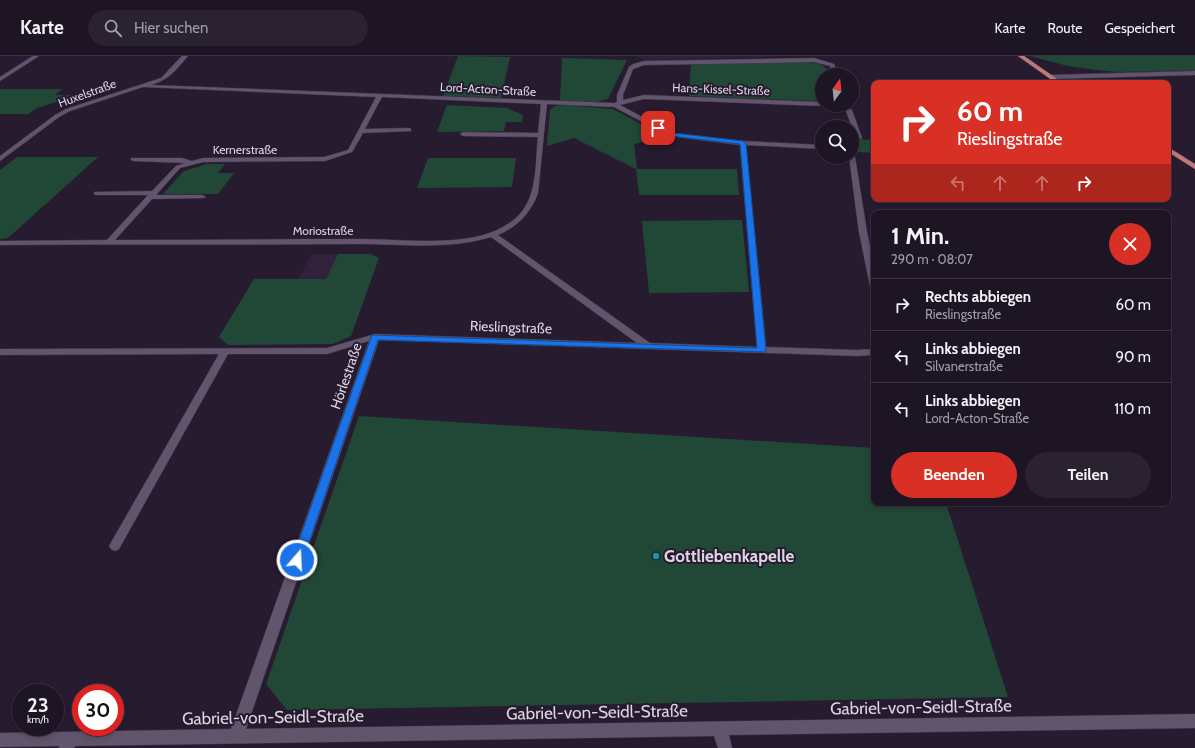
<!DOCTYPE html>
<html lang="de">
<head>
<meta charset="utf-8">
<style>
	:root { --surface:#1d1424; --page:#2a2131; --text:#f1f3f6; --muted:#a09ea6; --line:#3b3341; --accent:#d93025 }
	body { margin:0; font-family:Cabin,sans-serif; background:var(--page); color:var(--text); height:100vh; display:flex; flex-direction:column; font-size:15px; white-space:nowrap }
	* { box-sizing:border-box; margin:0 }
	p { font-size:13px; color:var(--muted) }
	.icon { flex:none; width:22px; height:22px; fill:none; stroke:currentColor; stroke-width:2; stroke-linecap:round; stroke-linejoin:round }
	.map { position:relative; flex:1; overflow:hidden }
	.panel { position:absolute; left:871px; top:154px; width:300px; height:296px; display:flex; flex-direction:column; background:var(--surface); border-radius:8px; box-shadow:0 2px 6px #0003,0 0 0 1px var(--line) }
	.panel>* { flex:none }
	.guide { position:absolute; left:871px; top:24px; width:300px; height:122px; border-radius:8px; box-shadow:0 2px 6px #0003,0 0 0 1px var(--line); background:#d93025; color:#fff; overflow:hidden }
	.needle { width:26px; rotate:15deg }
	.fabs { position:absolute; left:815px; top:12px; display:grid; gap:8px }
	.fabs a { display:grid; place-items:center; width:44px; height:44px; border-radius:50%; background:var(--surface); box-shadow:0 2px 6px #0003,0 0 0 1px var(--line); font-size:20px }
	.speed { position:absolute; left:12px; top:628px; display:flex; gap:8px; font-size:20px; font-weight:700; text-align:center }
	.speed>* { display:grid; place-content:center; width:52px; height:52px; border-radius:50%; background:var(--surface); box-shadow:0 2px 6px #0003,0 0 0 1px var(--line); line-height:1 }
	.speed small { font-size:10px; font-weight:400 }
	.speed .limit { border:6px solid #d22; background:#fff; color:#111 }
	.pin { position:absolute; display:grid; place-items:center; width:34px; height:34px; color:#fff; margin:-17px; border-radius:8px; box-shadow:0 2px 6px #0006 }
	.me { position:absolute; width:44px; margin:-22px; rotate:19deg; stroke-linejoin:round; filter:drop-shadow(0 0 3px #0008) }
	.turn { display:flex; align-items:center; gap:14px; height:84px; padding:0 20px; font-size:18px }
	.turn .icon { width:52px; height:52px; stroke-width:2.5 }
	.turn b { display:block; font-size:28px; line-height:34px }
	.lanes { display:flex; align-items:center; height:38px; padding:0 20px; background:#0003; justify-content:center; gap:20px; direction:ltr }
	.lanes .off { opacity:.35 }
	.round { display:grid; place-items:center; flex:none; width:42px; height:42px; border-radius:21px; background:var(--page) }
	.head { display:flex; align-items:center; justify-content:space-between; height:68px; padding:0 20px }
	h1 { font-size:24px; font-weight:700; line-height:30px }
	.cta { display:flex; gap:8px; margin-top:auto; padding:8px 20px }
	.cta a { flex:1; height:46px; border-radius:24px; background:var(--accent); color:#fff; font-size:16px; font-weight:700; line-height:46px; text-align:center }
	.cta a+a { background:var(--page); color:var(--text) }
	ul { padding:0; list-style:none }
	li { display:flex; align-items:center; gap:12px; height:52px; padding:0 20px; border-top:1px solid var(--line) }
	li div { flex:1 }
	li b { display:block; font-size:15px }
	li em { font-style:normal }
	header { display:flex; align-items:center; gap:24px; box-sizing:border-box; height:56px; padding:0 20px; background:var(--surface); border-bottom:1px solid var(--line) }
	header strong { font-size:19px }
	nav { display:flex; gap:22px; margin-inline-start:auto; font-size:14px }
	.search { width:280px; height:36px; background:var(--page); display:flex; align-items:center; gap:10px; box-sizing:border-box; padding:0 14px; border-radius:22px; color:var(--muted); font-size:15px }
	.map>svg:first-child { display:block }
</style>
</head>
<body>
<header>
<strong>Karte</strong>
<div class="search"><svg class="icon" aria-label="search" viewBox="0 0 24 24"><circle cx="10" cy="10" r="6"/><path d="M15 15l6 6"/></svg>Hier suchen</div>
<nav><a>Karte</a><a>Route</a><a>Gespeichert</a></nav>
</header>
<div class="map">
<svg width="1195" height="692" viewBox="0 0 1195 692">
	<rect width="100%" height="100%" fill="#271b30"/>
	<g fill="#31213c">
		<polygon points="636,0 790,0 647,4"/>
		<polygon points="311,198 338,198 326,223 298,224"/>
	</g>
	<g fill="#214837">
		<polygon points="458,0 510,1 501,42 443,40"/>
		<polygon points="1030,0 1195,0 1195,14 1118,16 1096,14 1068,10"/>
		<polygon points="562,2 627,4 608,43 597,46 560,45"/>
		<polygon points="808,6 820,8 826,12 828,19 822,19 822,45 689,40 691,8"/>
		<polygon points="0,33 62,33 55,39 79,39 37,52 28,58 0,58"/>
		<polygon points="447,49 507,52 523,59 522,66 506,66 504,75 437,76"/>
		<polygon points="564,49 613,53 663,80 661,82 634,88 637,113 737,113 739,139 639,139 636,113 574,82 547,90 550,54 555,50"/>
		<polygon points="852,83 874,84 874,97 858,96 852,93"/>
		<polygon points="17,101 98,101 8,182 0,183 0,114"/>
		<polygon points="428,102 516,102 512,131 417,132"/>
		<polygon points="207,108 225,108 218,117 234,117 218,138 163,138 184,115"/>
		<polygon points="742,164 749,236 649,237 642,165"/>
		<polygon points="338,198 371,198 379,202 351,280 333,288 228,289 219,281 254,223 326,223"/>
		<polygon points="359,360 874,392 874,447 946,447 1008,641 287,654 266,628"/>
	</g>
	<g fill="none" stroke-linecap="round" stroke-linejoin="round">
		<defs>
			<g id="minor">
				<polygon points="33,0 39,0 0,25 0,21"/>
				<path d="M182,0H188C175,15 170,23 151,29L614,47L617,46V39L629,11L633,8L644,5L814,2L834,8L839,19H833L830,10L814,6L644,9L633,13L623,39V44L644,39L822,46V49H824L822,50L644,43L620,49L672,77L743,85L822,89V93L746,89L766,291L857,294L874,293V299L857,300L379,284L246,673L1195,658V672L729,679L732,692H718L714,680L75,690L74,692H59V690L0,691V677L231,673L369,285L327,298H228L119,493L115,495L111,493L109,490L219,298L0,299V293L327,292L375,278L637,287L491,181C445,195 397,187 350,188C234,189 117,188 0,189V185L107,184L148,139H96L94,138V136L152,135L176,110L185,107L133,105L131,104V102H182L192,105L203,102L324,101L348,94L376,41L143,31L70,55L59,61L0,105V100L55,59L66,53L161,22ZM382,41L541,48L538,77L463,76L460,78L463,80L538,81C535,106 538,139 519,159C506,172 488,179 470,182C433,188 395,183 358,183C277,183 196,184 115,184L152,143L204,142L206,141L202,139H156L180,112L203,106L325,105L352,96L363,77L411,75V73L409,72L365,73ZM547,48L614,51L669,80L740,89L757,291L650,287L498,179C517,171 531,157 538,137Z"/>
				<polygon points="1195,15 1195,19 1051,23 1048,21 1051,19"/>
				<polygon points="840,49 846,49 852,54 862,82 861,83 856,82 846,55"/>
				<polygon points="852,99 855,101 867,176 874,210 874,232 870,230 859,176 849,101 852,101"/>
			</g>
			<g id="major">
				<polygon points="1018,0 1024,0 1063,27 1056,27"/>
				<polygon points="1168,91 1195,108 1195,113 1168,96"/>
			</g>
		</defs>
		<use href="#minor" stroke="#413749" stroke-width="1"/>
		<use href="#major" stroke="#413749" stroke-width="1"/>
		<use href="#minor" fill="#61546c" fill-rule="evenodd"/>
		<use href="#major" fill="#c07977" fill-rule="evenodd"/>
	</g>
	<polygon fill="#1a73e8" stroke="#114b97" points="658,70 673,77 743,85 746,87 766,294 765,296 378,284 303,504 301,507 297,509 293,507 292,504 372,279 757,292 740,88 671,80 656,73 656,72"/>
	<circle fill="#0f9aa8" stroke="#271b30" stroke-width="1.5" cx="656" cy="500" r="4"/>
	<g text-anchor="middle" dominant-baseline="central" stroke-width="4" stroke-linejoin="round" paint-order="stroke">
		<g font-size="12" fill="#ddd5e3" stroke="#271b30">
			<text transform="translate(488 33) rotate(3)">Lord-Acton-Straße</text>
			<text transform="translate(721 33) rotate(2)">Hans-Kissel-Straße</text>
			<text transform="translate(87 37) rotate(-20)">Huxelstraße</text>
			<text x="245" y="93">Kernerstraße</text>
			<text x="323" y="174">Moriostraße</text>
		</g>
		<g font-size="14" fill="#ddd5e3" stroke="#271b30">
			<text transform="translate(511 271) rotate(2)">Rieslingstraße</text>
			<text transform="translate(346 320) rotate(-71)">Hörlestraße</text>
		</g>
		<g font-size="17" font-weight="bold" fill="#ddd5e3" stroke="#271b30" text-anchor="start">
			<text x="664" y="500">Gottliebenkapelle</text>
		</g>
		<g font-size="17" fill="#ddd5e3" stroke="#271b30">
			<text transform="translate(921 651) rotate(-1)">Gabriel-von-Seidl-Straße</text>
			<text transform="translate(597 656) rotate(-1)">Gabriel-von-Seidl-Straße</text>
			<text transform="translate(273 661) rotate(-1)">Gabriel-von-Seidl-Straße</text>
		</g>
	</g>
</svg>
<div class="fabs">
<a><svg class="needle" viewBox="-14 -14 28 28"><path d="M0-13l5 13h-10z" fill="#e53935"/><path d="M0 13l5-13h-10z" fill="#a09ea6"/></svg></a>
<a><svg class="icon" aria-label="search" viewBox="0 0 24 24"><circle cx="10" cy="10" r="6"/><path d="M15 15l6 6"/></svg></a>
</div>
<div class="speed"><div>23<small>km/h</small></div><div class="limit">30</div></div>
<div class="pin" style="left:658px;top:72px;background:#d93025"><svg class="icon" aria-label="arrive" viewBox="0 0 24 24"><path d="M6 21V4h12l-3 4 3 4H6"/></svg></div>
<svg class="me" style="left:297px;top:504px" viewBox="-20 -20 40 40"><circle r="17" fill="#1a73e8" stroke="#fff" stroke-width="3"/><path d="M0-11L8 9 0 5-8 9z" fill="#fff"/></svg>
<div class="guide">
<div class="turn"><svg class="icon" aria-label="right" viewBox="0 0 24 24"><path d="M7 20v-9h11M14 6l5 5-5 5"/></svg><div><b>60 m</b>Rieslingstraße</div></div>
<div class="lanes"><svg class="icon off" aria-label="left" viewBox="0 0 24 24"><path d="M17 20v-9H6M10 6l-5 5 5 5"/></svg><svg class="icon off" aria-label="ahead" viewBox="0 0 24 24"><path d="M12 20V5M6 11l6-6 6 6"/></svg><svg class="icon off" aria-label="ahead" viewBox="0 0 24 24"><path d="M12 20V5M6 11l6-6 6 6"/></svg><svg class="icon" aria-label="right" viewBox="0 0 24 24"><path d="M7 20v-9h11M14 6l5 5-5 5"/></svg></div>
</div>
<section class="panel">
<div class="head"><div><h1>1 Min.</h1><p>290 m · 08:07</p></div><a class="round" style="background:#d93025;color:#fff"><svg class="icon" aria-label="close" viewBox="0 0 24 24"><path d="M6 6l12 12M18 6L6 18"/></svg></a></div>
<ul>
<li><svg class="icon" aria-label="right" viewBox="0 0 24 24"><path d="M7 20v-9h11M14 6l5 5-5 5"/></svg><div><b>Rechts abbiegen</b><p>Rieslingstraße</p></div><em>60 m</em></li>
<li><svg class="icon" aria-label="left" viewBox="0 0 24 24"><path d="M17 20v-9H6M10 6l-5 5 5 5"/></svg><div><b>Links abbiegen</b><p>Silvanerstraße</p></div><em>90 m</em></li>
<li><svg class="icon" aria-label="left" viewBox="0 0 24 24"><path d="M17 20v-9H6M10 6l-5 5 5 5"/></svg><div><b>Links abbiegen</b><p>Lord-Acton-Straße</p></div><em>110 m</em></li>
</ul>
<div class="cta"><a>Beenden</a><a>Teilen</a></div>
</section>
</div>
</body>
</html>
